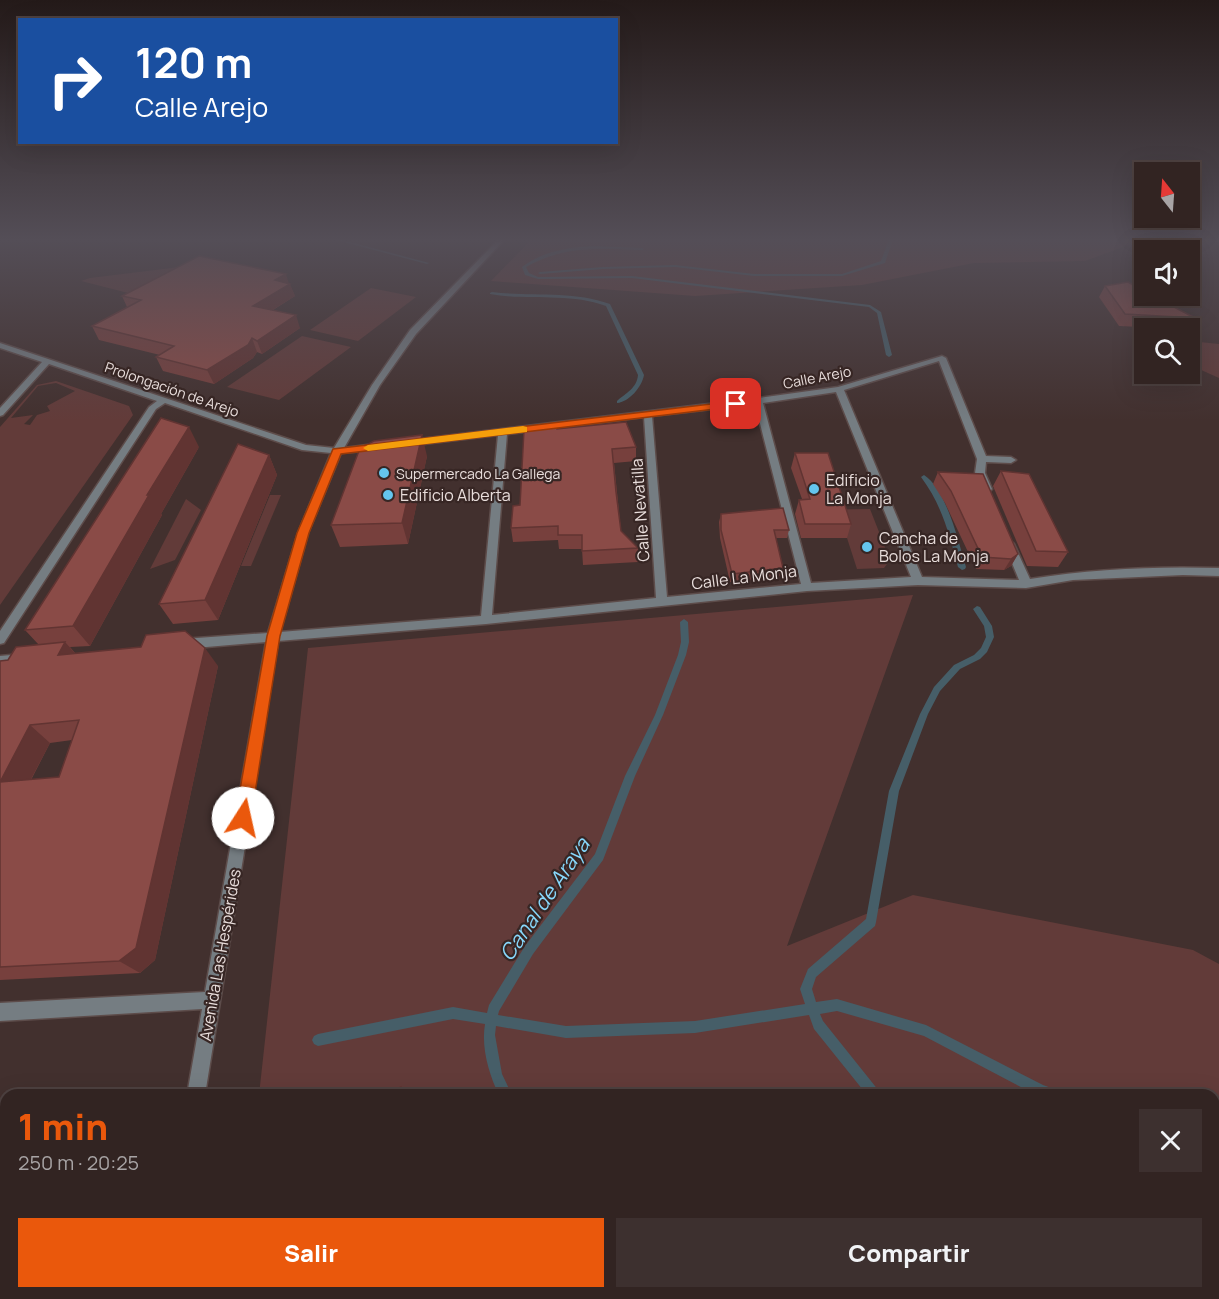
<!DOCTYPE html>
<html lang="es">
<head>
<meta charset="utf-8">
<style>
	:root { --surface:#322422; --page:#3d302f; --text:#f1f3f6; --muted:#a8a4a5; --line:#4d4140; --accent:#ea580c }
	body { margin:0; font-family:Manrope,sans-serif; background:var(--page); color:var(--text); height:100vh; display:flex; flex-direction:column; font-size:22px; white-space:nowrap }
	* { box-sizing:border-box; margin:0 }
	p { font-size:20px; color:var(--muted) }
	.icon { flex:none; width:33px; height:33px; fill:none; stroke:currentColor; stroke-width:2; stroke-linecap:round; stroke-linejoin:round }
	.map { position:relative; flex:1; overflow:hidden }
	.panel { position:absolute; left:0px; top:1089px; width:1220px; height:210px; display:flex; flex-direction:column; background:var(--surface); border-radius:18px 18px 0 0; box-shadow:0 6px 24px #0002,0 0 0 2px var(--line) }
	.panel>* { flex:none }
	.top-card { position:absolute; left:18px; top:18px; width:600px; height:126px; border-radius:0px; box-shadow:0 6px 24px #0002,0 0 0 2px var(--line); background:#1a4fa0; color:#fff; overflow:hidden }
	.needle { width:39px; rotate:343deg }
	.controls { position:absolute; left:1134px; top:162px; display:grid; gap:12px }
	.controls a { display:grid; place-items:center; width:66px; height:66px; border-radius:0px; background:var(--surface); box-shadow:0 6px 24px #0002,0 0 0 2px var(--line); font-size:30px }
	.pin { position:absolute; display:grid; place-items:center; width:51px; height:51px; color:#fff; margin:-26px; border-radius:12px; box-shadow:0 3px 9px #0006 }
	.me { position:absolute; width:66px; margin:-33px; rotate:10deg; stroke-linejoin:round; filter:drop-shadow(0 0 4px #0008) }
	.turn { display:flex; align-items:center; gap:21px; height:126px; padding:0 18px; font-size:27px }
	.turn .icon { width:78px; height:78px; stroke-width:2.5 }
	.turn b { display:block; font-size:42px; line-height:51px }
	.round { display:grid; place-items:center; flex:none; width:63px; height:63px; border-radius:0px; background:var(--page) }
	.overview { display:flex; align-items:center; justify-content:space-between; height:102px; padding:0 18px }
	h1 { font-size:36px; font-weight:800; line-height:45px; color:var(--accent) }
	.cta { display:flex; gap:12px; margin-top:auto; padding:12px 18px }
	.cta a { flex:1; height:69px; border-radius:0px; background:var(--accent); color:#fff; font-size:24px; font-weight:800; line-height:69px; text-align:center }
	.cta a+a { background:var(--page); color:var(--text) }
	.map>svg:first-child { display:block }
</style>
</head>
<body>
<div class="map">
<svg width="1219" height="1299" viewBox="0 0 1219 1299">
	<rect width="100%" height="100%" fill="#42302e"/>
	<g fill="#623b39" fill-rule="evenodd">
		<polygon points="532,239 1144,239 1085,261 974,263 862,285 695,296 491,281"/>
		<polygon points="188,266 144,297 81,281 90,278"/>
		<polygon points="371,288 416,297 358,341 310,330"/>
		<polygon points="302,336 351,347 279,400 227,387"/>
		<polygon points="1190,341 1219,344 1219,378 1190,365"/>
		<path d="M56,381L129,406L133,415L0,605V427L37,385ZM56,383L75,391L47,406L50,411L37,415L30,425L24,424L33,415L11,418L38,386Z"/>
		<polygon points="270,495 281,495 251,566 241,566"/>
		<polygon points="186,499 201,510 175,560 150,569"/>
		<polygon points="870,509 890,560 884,568 857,569 847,538 812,538 804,510"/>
		<polygon points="913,595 787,946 913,895 1193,950 1219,964 1219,1299 673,1299 664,1293 1214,1293 1214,1095 259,1095 308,648"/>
	</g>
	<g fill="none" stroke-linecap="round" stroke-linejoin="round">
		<g fill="#465e68" fill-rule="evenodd">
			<polygon points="332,239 339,239 429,263 427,264"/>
			<polygon points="889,239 893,239 885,263 842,276 754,276 675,267 603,269 540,274 538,273 540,272 603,267 675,265 754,274 842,274 881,261"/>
			<polygon points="1057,239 1076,239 1074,240 1059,240"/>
			<path d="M596,246L642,248L644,249L642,250C599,249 565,245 526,267L529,273L538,277L632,276L870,305L881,312L892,355L889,357L886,355L877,313L869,307L632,278L538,279L525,275L522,267C543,251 569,247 596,246Z"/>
			<path d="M492,292C532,297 571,290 610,304L644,375C642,387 629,402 617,403V401C626,393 637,388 638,375L606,306C568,292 529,301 490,294V293Z"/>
			<path d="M924,475C947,490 958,541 966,567L965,569L962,570L958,567C949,534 942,505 921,477Z"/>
			<path d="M977,606L980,607L992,626L994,637L987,652L980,659L960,669L940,691L928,714L899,791L876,922L875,926L816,977L812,989L816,1002L837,999L926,1025L1043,1085L1060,1091L1062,1095H1036L924,1036L837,1011L820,1014L823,1021L879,1091L881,1095H867L814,1029L809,1015L695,1033L566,1038L496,1026L495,1035L502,1074L512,1095H499C489,1074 481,1048 485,1024L453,1019L318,1046L314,1044L312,1040L314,1036L318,1034L453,1007L487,1013L489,1005L525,946L595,854L625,776L655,715L678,655L681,642L680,622L684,619L688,622L689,642L686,655L663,715L635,776L603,860L533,954L499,1011L498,1015L566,1026L695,1021L805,1004L800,989L808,969L866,919L889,791L920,714L934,687L954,665L974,655L981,648L986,637L984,626L973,609Z"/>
			<polygon points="1214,1129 1219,1131 1219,1145 1214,1142"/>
			<polygon points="800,1293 819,1293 822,1299 803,1299"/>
			<polygon points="1105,1293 1126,1293 1129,1299 1108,1299"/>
		</g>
		<defs>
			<g id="street">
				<path d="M499,239H505L416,334L380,385L344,448L375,444L380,447L375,450L341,453L308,533L280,632L481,616L498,435L407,446L402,443L404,441L758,398L838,387L942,356L946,358L986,456L1011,457L1016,460L1011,463L986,462L985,473L992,489L990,491H984L975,473L977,459L939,361L844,390L922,577L1019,580L1004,544L1009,540L1014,544L1030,579C1092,569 1156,566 1219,568V576L1183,575L1073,580L1026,588L918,585L807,591L486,624L278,641L205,1095H187L202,1009L0,1021V1003L205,992L266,642L183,649L177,644L183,639L268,633L298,533L331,453L302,450L165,403L156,409L4,643L0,644V631L149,407L157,401L49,364L3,415L0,416V408L42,362L0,348V343L306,445L334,448L372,385L410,330ZM836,392L911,577L811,583L763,403ZM755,404L801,584L667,597L652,416ZM644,417L656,598L492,615L507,434Z"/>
				<polygon points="22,654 26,656 28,659 26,662 0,666 0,656"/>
				<polygon points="129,1293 165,1293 162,1299 126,1299"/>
				<polygon points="214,1293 361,1293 364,1299 217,1299"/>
			</g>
		</defs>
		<use href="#street" stroke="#5d4c4a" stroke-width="3"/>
		<use href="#street" fill="#757d82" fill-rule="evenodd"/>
	</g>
	<g fill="#77403d" fill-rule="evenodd">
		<polygon points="289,283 295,296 273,310 300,328 262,354 257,352 253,358 214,384 163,371 156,357 160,355 99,340 92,326 127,307 122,296"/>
		<polygon points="1105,286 1195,318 1189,328 1163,328 1119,326 1099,297"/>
		<polygon points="557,429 636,447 636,461 614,463 621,531 638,548 638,562 583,565 582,549 559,549 558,540 513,542 511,528 520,505"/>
		<path d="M199,447L161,514L162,515L90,646L70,647L75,653L218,666L155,960L140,973L0,980V661L8,660L39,645L25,630ZM72,740L59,777L31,780L50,743Z"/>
		<polygon points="795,453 851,524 847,538 801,538 795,514 799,500 802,499 791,468"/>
		<polygon points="269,455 277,475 218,620 173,624 159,604"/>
		<polygon points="427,456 408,544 340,547 331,525"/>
		<polygon points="1001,471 1068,552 1058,567 1027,566 993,486"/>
		<polygon points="938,472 1018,554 1011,566 1004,570 976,569 945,503 933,484"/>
		<polygon points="721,514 789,530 787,538 776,538 783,568 781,576 730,582 720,538 719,522"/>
	</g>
	<g fill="#613432">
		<polygon points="286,274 289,284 290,284 295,296 258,319 253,306 275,280"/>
		<polygon points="296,315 300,328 262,354 257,341"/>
		<polygon points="252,338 257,352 253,358 214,384 207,370"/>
		<polygon points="189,427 199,447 161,514 162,515 90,646 73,626 147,495"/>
		<polygon points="422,435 427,456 408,544 402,523"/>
		<polygon points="269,455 277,475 218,620 205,600"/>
		<polygon points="1018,554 1011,566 1004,570 1011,559"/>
		<polygon points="65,642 82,661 58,655"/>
		<polygon points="205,648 218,666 155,960 140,973 119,961"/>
		<polygon points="30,725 50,743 21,798 0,782"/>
		<polygon points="401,1087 404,1089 405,1095 403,1095"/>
	</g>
	<g fill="#8a4b47" stroke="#613432" stroke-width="1.5">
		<polygon points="199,256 286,274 275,280 290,284 253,306 296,315 257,341 252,338 248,345 207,370 156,357 174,346 92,326 141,300 122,296"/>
		<polygon points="1128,282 1144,291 1144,296 1153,296 1195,318 1125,314 1105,286"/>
		<polygon points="161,418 189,427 147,495 149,495 73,626 25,630"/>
		<polygon points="626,422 636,447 612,449 616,492 621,531 638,548 582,551 582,535 558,535 558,526 511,528 513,506 520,505 524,430 557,426 557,429"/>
		<polygon points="422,435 402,523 331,525 360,448 374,441"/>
		<polygon points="238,444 269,455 205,600 159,604"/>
		<polygon points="795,453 828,453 851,524 805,524 799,500 810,499"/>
		<polygon points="1001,471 1029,474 1068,552 1036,551"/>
		<polygon points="938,472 983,474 1018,554 1011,559 982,557 951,491"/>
		<polygon points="783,508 789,530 774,530 783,568 732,574 721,530 721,514"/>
		<polygon points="185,631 205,648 136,948 119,961 0,967 0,782 59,777 79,720 30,725 0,782 0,661 8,660 16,647 65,642 58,655 141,647 146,635"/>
		<polygon points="401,1087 403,1095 387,1095"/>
	</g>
	<linearGradient id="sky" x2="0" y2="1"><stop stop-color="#241a19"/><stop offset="0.57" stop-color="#544e57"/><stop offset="1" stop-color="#544e57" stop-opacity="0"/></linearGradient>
	<rect width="1219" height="421" fill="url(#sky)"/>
	<polygon fill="#ea580c" stroke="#983908" stroke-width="1.5" points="736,401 741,404 740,406 341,454 309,533 280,636 251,818 249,823 243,825 237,823 235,818 267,636 297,533 333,449"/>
	<polygon fill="#f59e0b" points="523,426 527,427 527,432 368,451 363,448 368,445"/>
	<g fill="#64c5ee" stroke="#372624" stroke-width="2">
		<circle cx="384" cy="473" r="6"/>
		<circle cx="814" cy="489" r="6"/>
		<circle cx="388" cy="495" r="6"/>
		<circle cx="867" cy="547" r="6"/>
	</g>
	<g text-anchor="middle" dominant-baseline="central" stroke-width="4.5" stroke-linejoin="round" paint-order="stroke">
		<g font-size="14" fill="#e9dedc" stroke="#372624">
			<text transform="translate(817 377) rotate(-11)">Calle Arejo</text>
			<text transform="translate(172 389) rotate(19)">Prolongación de Arejo</text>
		</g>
		<g font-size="14" fill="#e9dedc" stroke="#372624" text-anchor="start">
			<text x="396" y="473">Supermercado La Gallega</text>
		</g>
		<g font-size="16" fill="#e9dedc" stroke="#372624" text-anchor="start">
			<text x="826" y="480">Edificio<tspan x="826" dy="18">La Monja</tspan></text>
			<text x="400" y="495">Edificio Alberta</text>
			<text x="879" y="538">Cancha de<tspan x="879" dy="18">Bolos La Monja</tspan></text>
		</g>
		<g font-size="16" fill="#e9dedc" stroke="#372624">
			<text transform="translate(640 510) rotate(-94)">Calle Nevatilla</text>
			<text transform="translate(744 577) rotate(-7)">Calle La Monja</text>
			<text transform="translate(220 955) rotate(-80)">Avenida Las Hespérides</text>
		</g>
		<g font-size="21" font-style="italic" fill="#88d8fc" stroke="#372624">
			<text transform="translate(544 899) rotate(-56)">Canal de Araya</text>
		</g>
	</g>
</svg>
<div class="controls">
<a><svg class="needle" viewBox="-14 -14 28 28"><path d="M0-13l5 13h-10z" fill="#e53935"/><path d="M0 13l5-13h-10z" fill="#a8a4a5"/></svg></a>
<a><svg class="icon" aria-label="sound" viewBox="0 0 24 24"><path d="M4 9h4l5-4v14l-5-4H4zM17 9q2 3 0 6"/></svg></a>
<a><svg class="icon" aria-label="search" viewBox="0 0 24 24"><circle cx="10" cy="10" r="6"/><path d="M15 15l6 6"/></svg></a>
</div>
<div class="pin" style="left:736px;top:404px;background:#d93025"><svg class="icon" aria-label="arrive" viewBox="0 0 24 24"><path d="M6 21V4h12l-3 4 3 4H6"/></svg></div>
<svg class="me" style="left:243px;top:818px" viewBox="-20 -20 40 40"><circle r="19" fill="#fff"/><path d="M0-13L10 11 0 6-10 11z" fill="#ea580c"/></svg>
<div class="top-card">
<div class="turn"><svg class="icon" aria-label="right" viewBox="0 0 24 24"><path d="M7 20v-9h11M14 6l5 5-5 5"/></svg><div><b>120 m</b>Calle Arejo</div></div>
</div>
<section class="panel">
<div class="overview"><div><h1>1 min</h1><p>250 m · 20:25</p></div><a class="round"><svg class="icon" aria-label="close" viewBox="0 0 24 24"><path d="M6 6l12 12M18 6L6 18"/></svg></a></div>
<div class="cta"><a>Salir</a><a>Compartir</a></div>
</section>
</div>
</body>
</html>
